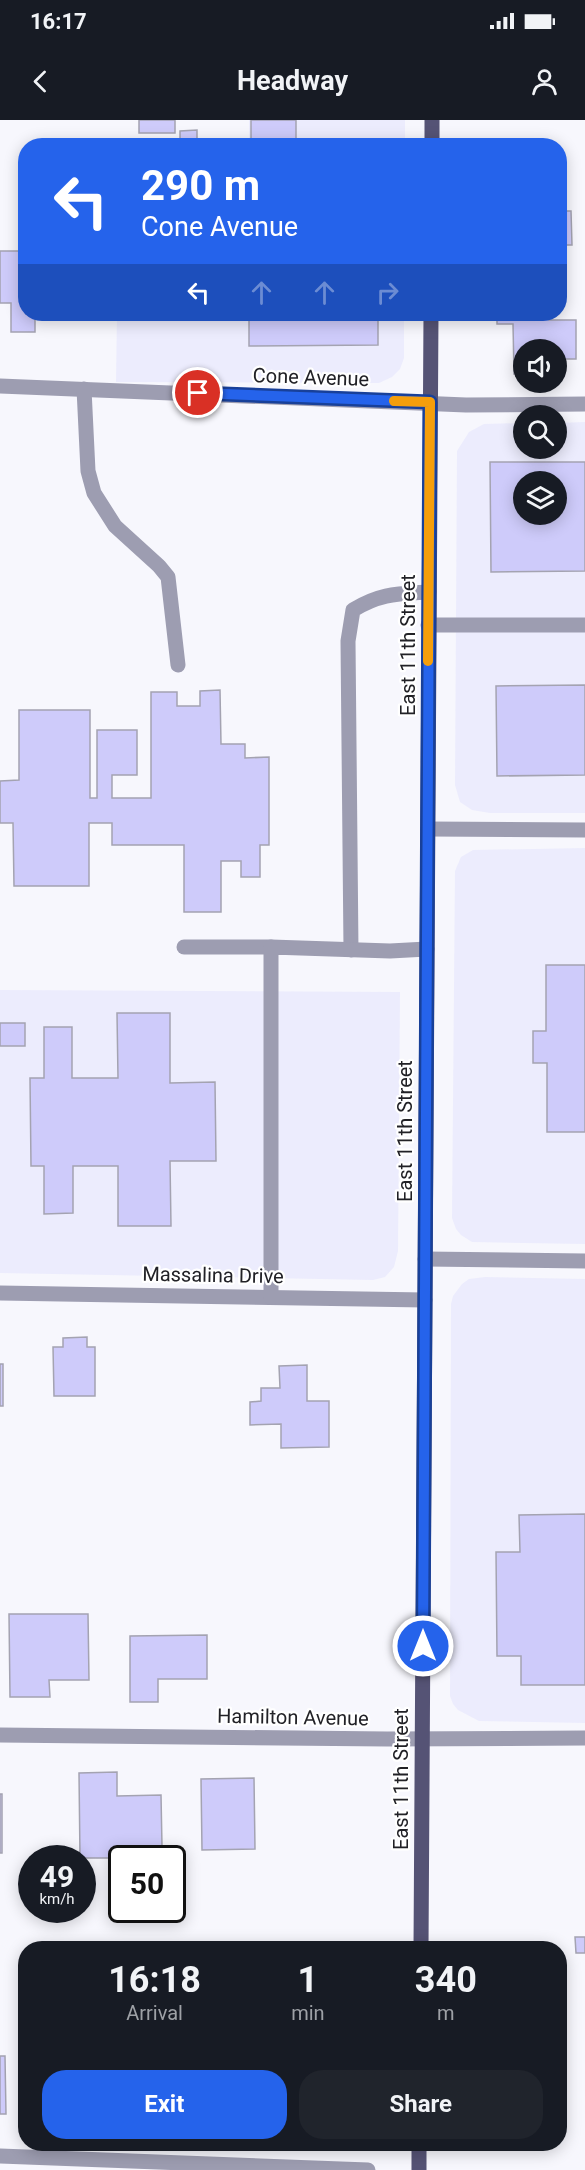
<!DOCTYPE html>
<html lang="en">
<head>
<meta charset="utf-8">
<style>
	:root { --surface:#171b24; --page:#20242c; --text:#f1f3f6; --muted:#9ea1a6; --accent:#2563eb }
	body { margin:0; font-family:Roboto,sans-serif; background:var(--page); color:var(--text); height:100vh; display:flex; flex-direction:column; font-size:22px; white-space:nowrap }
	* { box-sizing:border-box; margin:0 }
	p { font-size:20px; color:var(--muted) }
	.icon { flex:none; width:33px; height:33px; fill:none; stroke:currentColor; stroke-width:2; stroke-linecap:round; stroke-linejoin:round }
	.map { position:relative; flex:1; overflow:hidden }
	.side { position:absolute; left:18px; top:1821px; width:549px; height:210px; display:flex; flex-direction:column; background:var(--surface); border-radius:24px; box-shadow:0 3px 15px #0003 }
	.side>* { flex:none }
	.banner { position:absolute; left:18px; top:18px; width:549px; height:183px; border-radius:24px; box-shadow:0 3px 15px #0003; background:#2563eb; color:#fff; overflow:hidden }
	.controls { position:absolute; left:513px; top:219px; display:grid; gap:12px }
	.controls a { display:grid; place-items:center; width:54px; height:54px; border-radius:50%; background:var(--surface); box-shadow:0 3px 15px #0003; font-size:30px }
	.speed { position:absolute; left:18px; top:1725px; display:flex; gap:12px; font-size:30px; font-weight:700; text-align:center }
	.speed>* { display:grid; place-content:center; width:78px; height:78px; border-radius:50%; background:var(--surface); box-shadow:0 3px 15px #0003; line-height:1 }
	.speed small { font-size:15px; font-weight:400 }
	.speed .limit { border:3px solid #111; border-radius:9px; background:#fff; color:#111 }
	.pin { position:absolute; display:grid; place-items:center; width:51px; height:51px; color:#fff; margin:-26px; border:3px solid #fff; border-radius:50%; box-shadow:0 2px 6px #0007 }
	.me { position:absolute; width:66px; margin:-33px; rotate:0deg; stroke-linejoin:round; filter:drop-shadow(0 0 4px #0008) }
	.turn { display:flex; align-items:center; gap:21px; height:126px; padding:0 24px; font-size:27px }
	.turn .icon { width:78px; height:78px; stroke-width:2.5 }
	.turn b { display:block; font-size:42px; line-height:51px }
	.lanes { display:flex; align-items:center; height:57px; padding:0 24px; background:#0003; justify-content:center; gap:30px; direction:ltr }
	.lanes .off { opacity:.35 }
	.eta { display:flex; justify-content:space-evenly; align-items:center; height:102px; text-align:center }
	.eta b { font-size:36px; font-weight:700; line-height:42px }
	.primary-button { display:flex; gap:12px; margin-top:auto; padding:12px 24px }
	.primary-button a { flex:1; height:69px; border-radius:24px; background:var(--accent); color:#fff; font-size:24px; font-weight:700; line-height:69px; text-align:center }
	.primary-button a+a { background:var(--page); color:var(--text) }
	.status { display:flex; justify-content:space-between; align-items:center; height:42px; padding:0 30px; background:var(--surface); direction:ltr }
	.status svg { height:16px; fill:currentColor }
	header { display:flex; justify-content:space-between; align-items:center; height:78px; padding:0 24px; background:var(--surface); font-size:27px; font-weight:700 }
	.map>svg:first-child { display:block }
</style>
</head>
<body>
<div class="status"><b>16:17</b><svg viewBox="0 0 49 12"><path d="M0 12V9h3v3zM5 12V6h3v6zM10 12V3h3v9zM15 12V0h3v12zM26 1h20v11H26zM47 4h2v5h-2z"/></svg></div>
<header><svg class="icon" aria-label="back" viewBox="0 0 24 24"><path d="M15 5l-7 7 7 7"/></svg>Headway<svg class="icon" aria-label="person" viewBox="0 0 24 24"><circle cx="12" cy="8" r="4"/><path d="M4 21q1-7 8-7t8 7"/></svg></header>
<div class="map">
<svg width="585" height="2050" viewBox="0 0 585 2050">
	<rect width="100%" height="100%" fill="#f7f7fd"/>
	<g fill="#ececfd" fill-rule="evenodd">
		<polygon points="249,0 405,0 405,25 249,26"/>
		<polygon points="117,194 404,194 404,238 400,249 392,257 379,263 116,262"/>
		<path d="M585,302V693H490L472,690L460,682L455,665L457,331L469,312L484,304L523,303L524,328H556L557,303ZM524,362H556V394H524Z"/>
		<polygon points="585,728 585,1124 472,1122 461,1115 456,1109 452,1098 455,751 461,737 473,730"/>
		<polygon points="0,870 400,872 398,1131 394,1147 385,1157 373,1160 0,1153"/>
		<polygon points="485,1157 585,1159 585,1603 479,1601 458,1590 453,1584 450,1576 451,1184 453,1176 462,1164 469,1159"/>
	</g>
	<g fill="#cecbfa" stroke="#a4a3b1" stroke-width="1.5" fill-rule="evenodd">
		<rect x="139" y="0" width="36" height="13"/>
		<rect x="251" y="0" width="45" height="26"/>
		<polygon points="197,10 197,26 180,26 180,11"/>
		<polygon points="560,85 563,85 563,91 571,91 572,125 560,125"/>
		<polygon points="0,131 20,131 20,146 26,146 26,194 35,194 35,212 11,212 11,183 0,183"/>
		<polygon points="249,194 378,194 378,225 249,226"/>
		<polygon points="497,194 548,194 549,200 576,200 576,239 556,239 556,230 524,230 524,254 514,254 513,204 497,204"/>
		<path d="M490,342H585V451L491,452ZM524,362H556V394H524Z"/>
		<polygon points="585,565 585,655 497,656 496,566"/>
		<polygon points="220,570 221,624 245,624 245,638 269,637 269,725 260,725 260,757 241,757 241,741 221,741 221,792 184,792 184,725 112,725 112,703 89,703 89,766 14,766 13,703 0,703 0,661 19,660 19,590 90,590 90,678 97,678 97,610 137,610 137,655 112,655 112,678 151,678 151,572 177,572 177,586 200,586 200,571"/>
		<polygon points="546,845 585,845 585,1012 547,1012 547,943 533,943 533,911 546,911"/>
		<polygon points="117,893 170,893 170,963 215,962 216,1041 170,1041 171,1106 118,1106 118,1046 73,1046 73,1093 44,1094 44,1046 31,1046 30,958 44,958 44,907 72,907 72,958 118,958"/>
		<rect x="0" y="903" width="25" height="23"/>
		<polygon points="87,1217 87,1227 95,1227 95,1276 54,1276 53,1227 63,1227 63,1218"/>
		<rect x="0" y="1244" width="3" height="42"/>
		<polygon points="307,1245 307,1281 329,1281 329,1327 281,1328 281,1304 250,1305 250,1282 261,1281 261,1268 280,1268 279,1246"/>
		<polygon points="585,1394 585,1565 521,1565 521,1536 497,1536 496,1432 520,1432 519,1395"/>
		<polygon points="9,1494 88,1494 89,1560 49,1560 50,1577 10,1577"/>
		<polygon points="207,1515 207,1559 158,1559 158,1582 130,1582 130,1516"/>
		<polygon points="117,1652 117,1676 161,1675 162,1726 124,1726 124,1738 80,1738 79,1653"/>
		<polygon points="254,1658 255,1729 202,1730 201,1659"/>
		<rect x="0" y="1674" width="2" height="59"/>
		<polygon points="575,1817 585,1817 585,1833 576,1833"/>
		<polygon points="0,1936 5,1936 6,1994 0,1994"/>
	</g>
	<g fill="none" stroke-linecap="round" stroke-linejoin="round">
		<g stroke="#9d9db1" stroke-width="15">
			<polyline points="0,266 466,285 585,284"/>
			<polyline points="84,269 88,351 94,373 115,406 159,446 168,457 178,545"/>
			<polyline points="428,505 585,505"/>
			<polyline points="428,709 585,710"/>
			<polyline points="184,827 271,827"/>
			<path d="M351,830L348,521L353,490C381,473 398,474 429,472"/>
			<polyline points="425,1139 585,1141"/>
			<polyline points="0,1173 425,1180"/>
			<polyline points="271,1177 271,827 390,831 427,829"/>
			<polyline points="0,1615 387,1619 585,1618"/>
			<polyline points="0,2036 368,2050"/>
		</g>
		<g stroke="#555375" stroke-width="15">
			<polyline points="432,26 432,0"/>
			<polyline points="421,1828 431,194"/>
			<polyline points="419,2050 419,2024"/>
		</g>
	</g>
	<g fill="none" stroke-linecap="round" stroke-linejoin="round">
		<defs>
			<polyline id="route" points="198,273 430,282 423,1526"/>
		</defs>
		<use href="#route" stroke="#184099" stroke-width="15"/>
		<use href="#route" stroke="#2563eb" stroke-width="10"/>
		<polyline stroke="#f59e0b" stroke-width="10" points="394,281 430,282 428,541"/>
	</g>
	<g text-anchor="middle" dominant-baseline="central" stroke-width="4.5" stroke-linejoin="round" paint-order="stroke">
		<g font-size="20" fill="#212126" stroke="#fff">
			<text transform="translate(311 257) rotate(2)">Cone Avenue</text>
			<text transform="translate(408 525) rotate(-90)">East 11th Street</text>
			<text transform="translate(405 1011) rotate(-90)">East 11th Street</text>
			<text transform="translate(213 1155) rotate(1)">Massalina Drive</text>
			<text transform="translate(293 1597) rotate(1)">Hamilton Avenue</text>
			<text transform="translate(401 1659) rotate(-90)">East 11th Street</text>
		</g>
	</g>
</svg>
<div class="controls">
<a><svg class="icon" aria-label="sound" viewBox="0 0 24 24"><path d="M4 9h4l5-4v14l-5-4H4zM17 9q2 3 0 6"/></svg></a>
<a><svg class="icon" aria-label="search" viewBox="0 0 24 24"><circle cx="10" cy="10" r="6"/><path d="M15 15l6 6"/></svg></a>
<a><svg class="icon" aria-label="layers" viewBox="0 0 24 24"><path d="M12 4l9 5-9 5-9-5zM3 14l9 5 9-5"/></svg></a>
</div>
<div class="speed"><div>49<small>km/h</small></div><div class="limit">50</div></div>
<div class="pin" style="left:198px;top:273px;background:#d93025"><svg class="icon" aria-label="arrive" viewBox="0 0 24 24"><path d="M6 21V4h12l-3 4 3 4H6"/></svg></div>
<svg class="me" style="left:423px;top:1526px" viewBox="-20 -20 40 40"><circle r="17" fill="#2563eb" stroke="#fff" stroke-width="3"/><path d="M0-11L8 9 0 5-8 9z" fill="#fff"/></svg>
<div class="banner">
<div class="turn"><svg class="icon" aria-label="left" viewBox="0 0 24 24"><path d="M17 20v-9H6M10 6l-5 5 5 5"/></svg><div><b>290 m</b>Cone Avenue</div></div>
<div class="lanes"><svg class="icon" aria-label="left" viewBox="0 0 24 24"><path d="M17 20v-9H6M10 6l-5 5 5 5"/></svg><svg class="icon off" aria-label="ahead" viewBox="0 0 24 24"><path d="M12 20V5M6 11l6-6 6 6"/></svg><svg class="icon off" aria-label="ahead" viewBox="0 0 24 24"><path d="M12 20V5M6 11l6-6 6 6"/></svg><svg class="icon off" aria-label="right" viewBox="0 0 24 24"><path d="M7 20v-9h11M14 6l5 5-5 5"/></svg></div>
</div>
<section class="side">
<div class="eta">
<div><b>16:18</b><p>Arrival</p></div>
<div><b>1</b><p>min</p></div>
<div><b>340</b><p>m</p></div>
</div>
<div class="primary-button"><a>Exit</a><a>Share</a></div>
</section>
</div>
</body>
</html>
